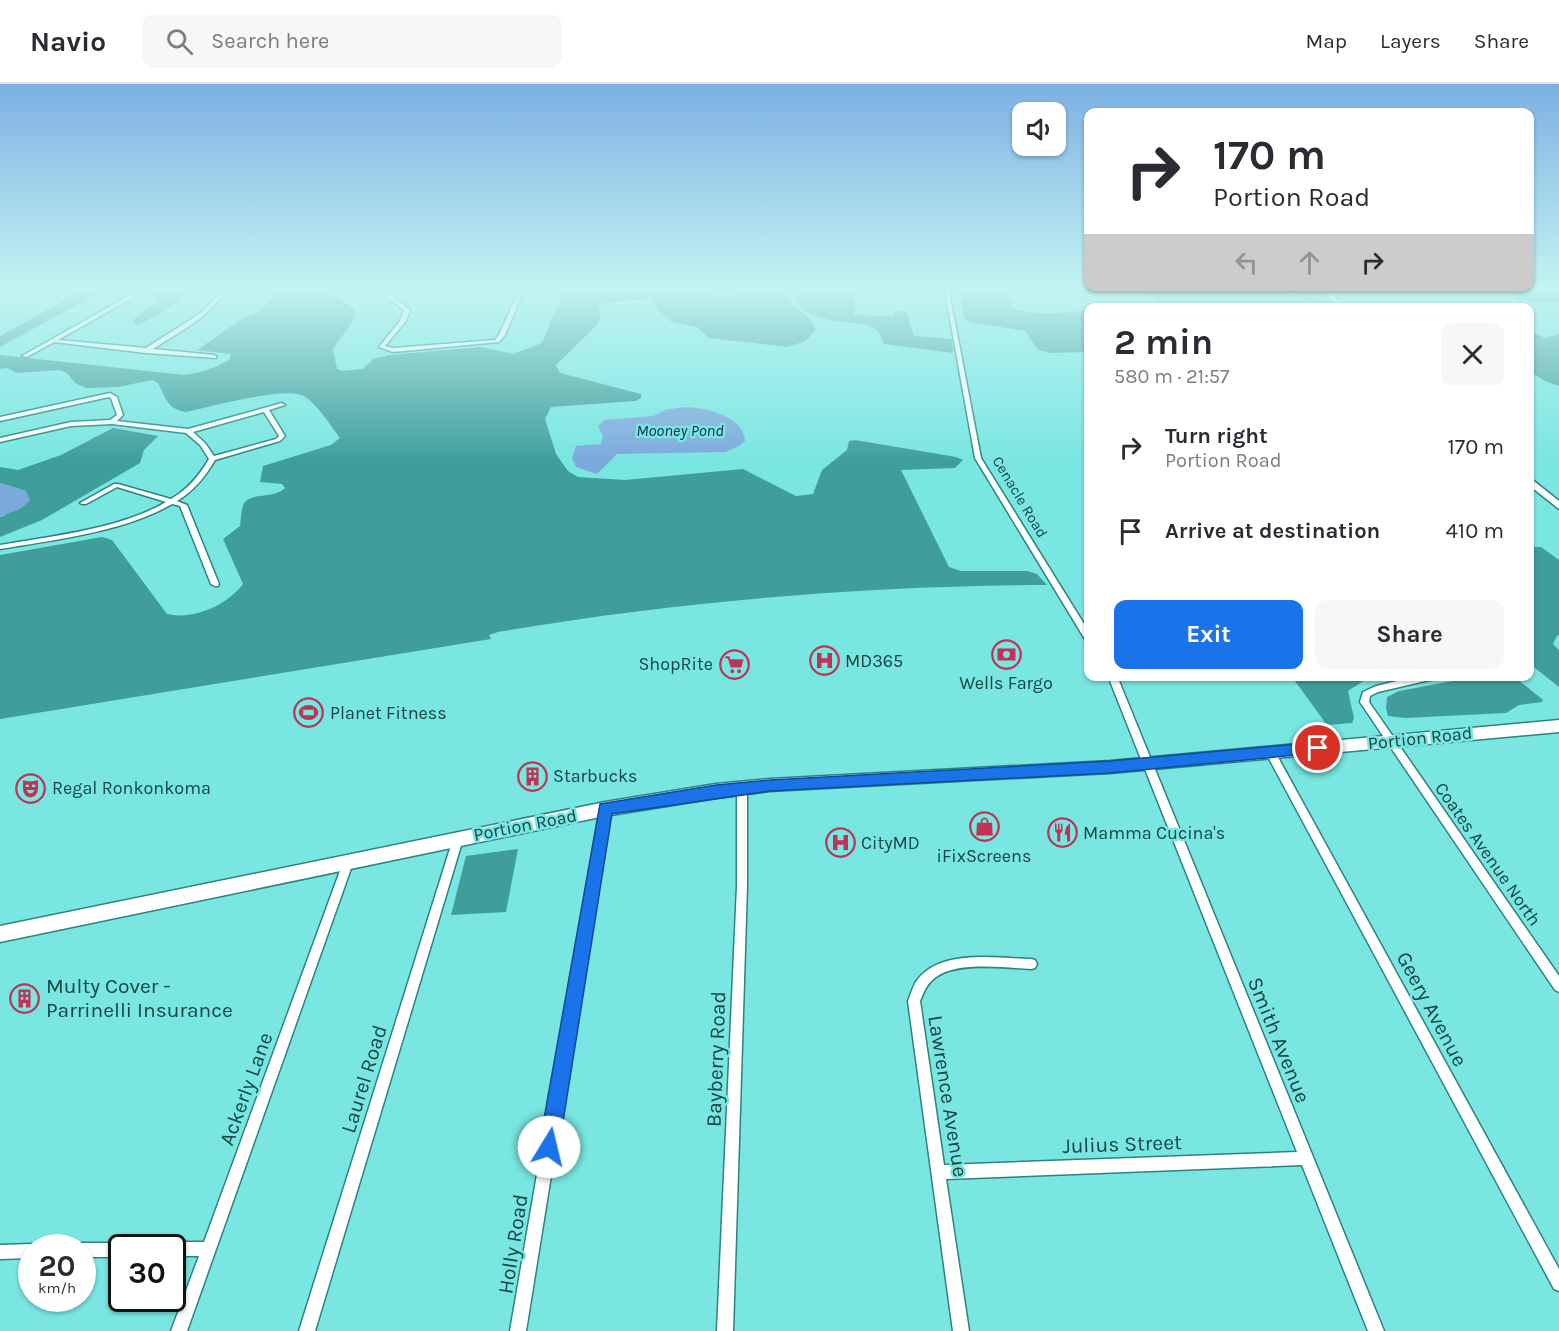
<!DOCTYPE html>
<html lang="en">
<head>
<meta charset="utf-8">
<style>
	:root { --surface:#fff; --page:#f7f7f7; --text:#2b2b33; --muted:#7c7c81; --line:#e1e1e2; --accent:#1a73e8 }
	body { margin:0; font-family:Karla,sans-serif; background:var(--page); color:var(--text); height:100vh; display:flex; flex-direction:column; font-size:22px; white-space:nowrap }
	* { box-sizing:border-box; margin:0 }
	p { font-size:20px; color:var(--muted) }
	.icon { flex:none; width:33px; height:33px; fill:none; stroke:currentColor; stroke-width:2; stroke-linecap:round; stroke-linejoin:round }
	.map { position:relative; flex:1; overflow:hidden }
	.sheet { position:absolute; left:1084px; top:219px; width:450px; height:378px; display:flex; flex-direction:column; background:var(--surface); border-radius:12px; box-shadow:0 2px 4px #0004 }
	.sheet>* { flex:none }
	.hud { position:absolute; left:1084px; top:24px; width:450px; height:183px; border-radius:12px; box-shadow:0 2px 4px #0004; background:#fff; color:var(--text); overflow:hidden }
	.controls { position:absolute; left:1012px; top:18px; display:grid; gap:12px }
	.controls a { display:grid; place-items:center; width:54px; height:54px; border-radius:12px; background:var(--surface); box-shadow:0 2px 4px #0004; font-size:30px }
	.speed { position:absolute; left:18px; top:1150px; display:flex; gap:12px; font-size:30px; font-weight:700; text-align:center }
	.speed>* { display:grid; place-content:center; width:78px; height:78px; border-radius:50%; background:var(--surface); box-shadow:0 2px 4px #0004; line-height:1 }
	.speed small { font-size:15px; font-weight:400 }
	.speed .limit { border:3px solid #111; border-radius:9px; background:#fff; color:#111 }
	.pin { position:absolute; display:grid; place-items:center; width:51px; height:51px; color:#fff; margin:-26px; border:3px solid #fff; border-radius:50%; box-shadow:0 2px 6px #0007 }
	.me { position:absolute; width:66px; margin:-33px; rotate:9deg; stroke-linejoin:round; filter:drop-shadow(0 0 4px #0008) }
	.turn { display:flex; align-items:center; gap:21px; height:126px; padding:0 30px; font-size:27px }
	.turn .icon { width:78px; height:78px; stroke-width:2.5 }
	.turn b { display:block; font-size:42px; line-height:51px }
	.lanes { display:flex; align-items:center; height:57px; padding:0 30px; background:#0003; justify-content:center; gap:30px; direction:ltr }
	.lanes .off { opacity:.35 }
	.round { display:grid; place-items:center; flex:none; width:63px; height:63px; border-radius:12px; background:var(--page) }
	.overview { display:flex; align-items:center; justify-content:space-between; height:102px; padding:0 30px }
	h1 { font-size:36px; font-weight:700; line-height:45px }
	.primary-button { display:flex; gap:12px; margin-top:auto; padding:12px 30px }
	.primary-button a { flex:1; height:69px; border-radius:12px; background:var(--accent); color:#fff; font-size:24px; font-weight:700; line-height:69px; text-align:center }
	.primary-button a+a { background:var(--page); color:var(--text) }
	ul { padding:0; list-style:none }
	li { display:flex; align-items:center; gap:18px; height:84px; padding:0 30px }
	li div { flex:1 }
	li b { display:block; font-size:22px }
	li em { font-style:normal }
	header { display:flex; align-items:center; gap:36px; box-sizing:border-box; height:84px; padding:0 30px; background:var(--surface); border-bottom:2px solid var(--line) }
	header strong { font-size:28px }
	nav { display:flex; gap:33px; margin-inline-start:auto; font-size:21px }
	.search { width:420px; height:54px; background:var(--page); display:flex; align-items:center; gap:15px; box-sizing:border-box; padding:0 21px; border-radius:12px; color:var(--muted); font-size:22px }
	.map>svg:first-child { display:block }
</style>
</head>
<body>
<header>
<strong>Navio</strong>
<div class="search"><svg class="icon" aria-label="search" viewBox="0 0 24 24"><circle cx="10" cy="10" r="6"/><path d="M15 15l6 6"/></svg>Search here</div>
<nav><a>Map</a><a>Layers</a><a>Share</a></nav>
</header>
<div class="map">
<svg width="1559" height="1247" viewBox="0 0 1559 1247">
	<rect width="100%" height="100%" fill="#79e6e1"/>
	<g fill="#3f9e9a">
		<polygon points="91,202 112,202 0,263 0,252"/>
		<polygon points="170,202 212,202 192,207 159,230 137,242 133,236 158,217 152,213 162,204"/>
		<path d="M283,202H332L325,208C370,229 357,230 333,265L337,285L342,287L363,285L373,275L389,271L481,263L513,270L542,259L566,202H688L715,213H732L746,208L745,202H776L786,205L790,220L809,234L816,245L806,257L787,263L709,254L697,243L672,238L659,227L652,215L607,218L599,222L600,236L595,243L556,281L560,289L641,310V314L636,317L551,323L545,335L556,370L568,387L578,393L625,396L743,385L796,412L813,410L822,386L847,366L849,357L855,356L956,373L963,376L955,384L901,386L949,483L961,487H1027L1037,490L1047,501C864,502 678,517 498,548L489,551L491,555L0,635V471L102,453L112,456L167,530C194,536 226,522 243,500L223,455L240,442C241,435 241,428 243,422C247,407 273,416 285,404L282,400L260,398L263,382L331,361L340,354C330,341 318,321 304,312C286,302 208,323 186,328C168,326 165,313 158,299L152,296L118,303L86,304L75,299L67,289L59,286L17,289L6,284L0,285V271L184,291C201,289 214,284 229,276L231,270L197,266L245,233L260,228Z"/>
		<path d="M971,202L1006,204L1009,206L1013,225C1039,232 1063,229 1089,226V268L1051,269L1038,266L1025,247L970,238L964,234L960,206Z"/>
		<polygon points="1541,202 1555,202 1559,205 1559,218 1518,217 1515,211 1520,206 1544,207"/>
		<path d="M1142,203H1264C1276,215 1302,209 1318,208L1332,220L1305,218L1281,224L1165,223L1154,216Z"/>
		<path d="M855,204L854,231L892,232L896,227H906L914,252L952,255L953,269L884,260C880,254 881,248 874,244C858,234 788,243 797,205Z"/>
		<polygon points="1530,247 1545,254 1559,250 1559,302 1545,297 1530,288"/>
		<polygon points="113,344 158,352 144,366 140,379 42,436 0,453 0,433 4,432 26,407 0,399 0,383 18,386 61,371"/>
		<polygon points="1530,463 1541,463 1559,476 1559,551 1557,552 1553,560 1559,566 1559,603 1530,580"/>
		<polygon points="1480,592 1516,594 1543,616 1542,618 1519,621 1506,629 1405,634 1388,632 1386,624 1387,613 1399,607"/>
		<polygon points="1292,593 1380,593 1365,596 1348,607 1354,634 1352,639 1327,641"/>
		<polygon points="518,765 506,828 451,831 466,772"/>
	</g>
	<g fill="#7ca9db">
		<path d="M685,323C706,324 744,332 745,357L739,362L725,368L617,370L597,390L576,383L572,374L576,362L601,360L603,352L598,342L604,336L653,332L665,326Z"/>
		<polygon points="0,399 26,407 30,416 22,424 0,433"/>
	</g>
	<g fill="none" stroke-linecap="round" stroke-linejoin="round">
		<defs>
			<g id="minor">
				<path d="M153,202H159L136,212L58,256L146,264L201,229L219,211L225,202H229C212,232 181,247 153,265L214,271L216,272V274L146,269L54,258L27,273L22,272L132,210Z"/>
				<path d="M364,202C381,202 397,215 410,226L406,237L385,262L393,264L495,256L499,251L519,206L517,202H522L524,206L505,251L499,258L393,268L379,263L400,237L404,226L382,210Z"/>
				<polygon points="944,202 948,202 981,374 1089,548 1089,558 1086,557 975,374"/>
				<path d="M110,309L117,313L123,331L117,337L188,345L282,319L285,321L269,326L285,352L280,357L215,376C205,393 194,407 177,417L187,421L219,500L218,502H215L211,500L180,422L172,420C124,448 54,456 0,465V461C52,452 120,445 166,418L117,403L86,420H82L80,419L114,400H118L171,415C188,405 199,392 209,375L200,361L186,349L112,340L71,342L0,358V354L71,338L110,336L117,331L111,314L109,313L0,337V333ZM264,328L279,352L276,355L214,372L205,359L193,348Z"/>
				<path d="M1108,592H1117L1384,1247H1368L1302,1081L946,1095L969,1247H953L908,917C911,910 913,901 918,895C942,865 996,874 1031,875L1035,876L1037,880L1035,884L1031,885C1004,884 959,877 936,893C927,899 924,908 920,917L944,1081L1297,1068Z"/>
				<polygon points="1418,592 1438,592 1434,595 1378,608 1370,612 1369,618 1559,892 1559,908 1555,906 1360,618 1363,608 1376,602"/>
				<polygon points="1271,665 1274,666 1559,1185 1559,1207 1554,1205 1266,669 1268,666"/>
				<polygon points="742,700 745,701 747,704 747,802 733,1247 717,1247 737,802 737,704 739,701"/>
				<polygon points="605,721 609,722 610,725 526,1247 510,1247 600,725 601,722"/>
				<polygon points="458,751 462,752 463,755 315,1247 299,1247 453,755 454,752"/>
				<polygon points="349,772 353,773 354,776 187,1247 171,1247 199,1172 172,1172 172,1164 165,1164 167,1160 172,1158 204,1158 344,776 345,773"/>
				<polygon points="82,1159 122,1159 127,1161 128,1164 122,1164 122,1173 82,1173 82,1164 76,1164 77,1161"/>
				<polygon points="32,1160 37,1162 38,1164 32,1164 32,1174 0,1175 0,1161"/>
			</g>
			<g id="tertiary">
				<polygon points="780,202 863,202 860,204 783,204"/>
				<polygon points="1069,202 1076,202 1084,212 1083,213 1079,213"/>
				<polygon points="1318,202 1325,202 1346,224 1339,224"/>
				<polygon points="1530,394 1559,417 1559,425 1530,402"/>
			</g>
			<polygon id="primary" points="1559,636 1559,648 1110,689 770,707 716,714 605,732 0,858 0,842 605,718 716,700 770,695 1110,677"/>
		</defs>
		<use href="#minor" stroke="#2c837f" stroke-width="3"/>
		<use href="#tertiary" stroke="#2c837f" stroke-width="3"/>
		<use href="#primary" stroke="#2c837f" stroke-width="3"/>
		<use href="#minor" fill="#fff" fill-rule="evenodd"/>
		<use href="#tertiary" fill="#fff" fill-rule="evenodd"/>
		<use href="#primary" fill="#fff" fill-rule="evenodd"/>
	</g>
	<linearGradient id="sky" x2="0" y2="1"><stop stop-color="#7db0e3"/><stop offset="0.54" stop-color="#c3f4f2"/><stop offset="1" stop-color="#c3f4f2" stop-opacity="0"/></linearGradient>
	<rect width="1559" height="377" fill="url(#sky)"/>
	<polygon fill="#1a73e8" stroke="#114b97" stroke-width="1.5" points="1318,658 1325,664 1318,669 1110,689 770,707 612,730 559,1063 556,1070 549,1073 542,1070 539,1063 600,720 716,701 770,696 1110,677"/>
	<defs>
		<symbol id="bank-ring" viewBox="-11 -11 22 22"><circle r="9.5" fill="#79e6e1" stroke="#c23255" stroke-width="1.5"/><path d="M-6-4H6V4H-6ZM0-2.3a2.3 2.3 0 1 0 0 4.6a2.3 2.3 0 1 0 0-4.6Z" fill="#c23255"/></symbol>
		<symbol id="hospital-ring" viewBox="-11 -11 22 22"><circle r="9.5" fill="#79e6e1" stroke="#c23255" stroke-width="1.5"/><path d="M-5-5h3v3.5h4V-5h3V5h-3V1.5h-4V5h-3Z" fill="#c23255"/></symbol>
		<symbol id="supermarket-ring" viewBox="-11 -11 22 22"><circle r="9.5" fill="#79e6e1" stroke="#c23255" stroke-width="1.5"/><path d="M-6-5.5h2.5l.6 2H6L4.5 2H-2.5L-4.4-4H-6ZM-1.5 3.2a1.3 1.3 0 1 0 .1 0ZM3 3.2a1.3 1.3 0 1 0 .1 0Z" fill="#c23255"/></symbol>
		<symbol id="stadium-ring" viewBox="-11 -11 22 22"><circle r="9.5" fill="#79e6e1" stroke="#c23255" stroke-width="1.5"/><path d="M0-5a6.5 5 0 1 0 0 10a6.5 5 0 1 0 0-10ZM-3.5-1.8h7v3.6h-7Z" fill="#c23255"/></symbol>
		<symbol id="building-ring" viewBox="-11 -11 22 22"><circle r="9.5" fill="#79e6e1" stroke="#c23255" stroke-width="1.5"/><path d="M-4-6H4V6H1V3H-1V6H-4ZM-2.5-4.3h1.7v1.8h-1.7ZM.8-4.3h1.7v1.8H.8ZM-2.5-1h1.7V.8h-1.7ZM.8-1h1.7V.8H.8Z" fill="#c23255"/></symbol>
		<symbol id="theatre-ring" viewBox="-11 -11 22 22"><circle r="9.5" fill="#79e6e1" stroke="#c23255" stroke-width="1.5"/><path d="M-5-5.5Q0-4 5-5.5V0Q5 5 0 6Q-5 5-5 0ZM-3.3-2.5H-1v1.5H-3.3ZM1-2.5H3.3v1.5H1ZM-2.8 1Q0 5.5 2.8 1Z" fill="#c23255"/></symbol>
		<symbol id="shop-ring" viewBox="-11 -11 22 22"><circle r="9.5" fill="#79e6e1" stroke="#c23255" stroke-width="1.5"/><path d="M-5-2.5h2.3a2.7 3.5 0 0 1 5.4 0H5L5.5 6h-11ZM-1.5-2.5h3a1.5 2.3 0 0 0-3 0Z" fill="#c23255"/></symbol>
		<symbol id="restaurant-ring" viewBox="-11 -11 22 22"><circle r="9.5" fill="#79e6e1" stroke="#c23255" stroke-width="1.5"/><path d="M-5-6h1v4h1v-4h1v4h1v-4h1v5L-1.5 .5V6h-2V.5L-5-1ZM5-6V6H3V1.5H1.5Q1.5-4 5-6Z" fill="#c23255"/></symbol>
	</defs>
	<g fill-rule="evenodd">
		<use href="#bank-ring" x="990" y="554" width="33" height="33"/>
		<use href="#hospital-ring" x="808" y="560" width="33" height="33"/>
		<use href="#supermarket-ring" x="718" y="564" width="33" height="33"/>
		<use href="#stadium-ring" x="292" y="612" width="33" height="33"/>
		<use href="#building-ring" x="516" y="676" width="33" height="33"/>
		<use href="#theatre-ring" x="14" y="688" width="33" height="33"/>
		<use href="#shop-ring" x="968" y="726" width="33" height="33"/>
		<use href="#restaurant-ring" x="1046" y="732" width="33" height="33"/>
		<use href="#hospital-ring" x="824" y="742" width="33" height="33"/>
		<use href="#building-ring" x="8" y="898" width="33" height="33"/>
	</g>
	<g text-anchor="middle" dominant-baseline="central" stroke-width="5" stroke-linejoin="round" paint-order="stroke">
		<g font-size="15" fill="#154543" stroke="#79e6e1">
			<text transform="translate(1020 413) rotate(59)">Cenacle Road</text>
		</g>
		<g font-size="16" font-style="italic" fill="#092a4b" stroke="#79e6e1">
			<text x="680" y="346">Mooney Pond</text>
		</g>
		<g font-size="18" fill="#154543" stroke="#79e6e1" text-anchor="start">
			<text x="845" y="577">MD365</text>
			<text x="713" y="580" text-anchor="end">ShopRite</text>
			<text x="1006" y="599" text-anchor="middle">Wells Fargo</text>
			<text x="330" y="629">Planet Fitness</text>
			<text x="553" y="692">Starbucks</text>
			<text x="52" y="704">Regal Ronkonkoma</text>
			<text x="1083" y="749">Mamma Cucina's</text>
			<text x="861" y="759">CityMD</text>
			<text x="984" y="772" text-anchor="middle">iFixScreens</text>
		</g>
		<g font-size="18" fill="#154543" stroke="#79e6e1">
			<text transform="translate(1420 654) rotate(-6)">Portion Road</text>
			<text transform="translate(525 741) rotate(-11)">Portion Road</text>
			<text transform="translate(1488 770) rotate(55)">Coates Avenue North</text>
		</g>
		<g font-size="21" fill="#154543" stroke="#79e6e1" text-anchor="start">
			<text x="46" y="902">Multy Cover -<tspan x="46" dy="24">Parrinelli Insurance</tspan></text>
		</g>
		<g font-size="21" fill="#154543" stroke="#79e6e1">
			<text transform="translate(1432 925) rotate(62)">Geery Avenue</text>
			<text transform="translate(1279 956) rotate(68)">Smith Avenue</text>
			<text transform="translate(716 975) rotate(-88)">Bayberry Road</text>
			<text transform="translate(364 995) rotate(-73)">Laurel Road</text>
			<text transform="translate(246 1005) rotate(-70)">Ackerly Lane</text>
			<text transform="translate(948 1012) rotate(81)">Lawrence Avenue</text>
			<text transform="translate(1122 1060) rotate(-2)">Julius Street</text>
			<text transform="translate(513 1160) rotate(-81)">Holly Road</text>
		</g>
	</g>
</svg>
<div class="controls">
<a><svg class="icon" aria-label="sound" viewBox="0 0 24 24"><path d="M4 9h4l5-4v14l-5-4H4zM17 9q2 3 0 6"/></svg></a>
</div>
<div class="speed"><div>20<small>km/h</small></div><div class="limit">30</div></div>
<div class="pin" style="left:1318px;top:664px;background:#d93025"><svg class="icon" aria-label="arrive" viewBox="0 0 24 24"><path d="M6 21V4h12l-3 4 3 4H6"/></svg></div>
<svg class="me" style="left:549px;top:1063px" viewBox="-20 -20 40 40"><circle r="19" fill="#fff"/><path d="M0-13L10 11 0 6-10 11z" fill="#1a73e8"/></svg>
<div class="hud">
<div class="turn"><svg class="icon" aria-label="right" viewBox="0 0 24 24"><path d="M7 20v-9h11M14 6l5 5-5 5"/></svg><div><b>170 m</b>Portion Road</div></div>
<div class="lanes"><svg class="icon off" aria-label="left" viewBox="0 0 24 24"><path d="M17 20v-9H6M10 6l-5 5 5 5"/></svg><svg class="icon off" aria-label="ahead" viewBox="0 0 24 24"><path d="M12 20V5M6 11l6-6 6 6"/></svg><svg class="icon" aria-label="right" viewBox="0 0 24 24"><path d="M7 20v-9h11M14 6l5 5-5 5"/></svg></div>
</div>
<section class="sheet">
<div class="overview"><div><h1>2 min</h1><p>580 m · 21:57</p></div><a class="round"><svg class="icon" aria-label="close" viewBox="0 0 24 24"><path d="M6 6l12 12M18 6L6 18"/></svg></a></div>
<ul>
<li><svg class="icon" aria-label="right" viewBox="0 0 24 24"><path d="M7 20v-9h11M14 6l5 5-5 5"/></svg><div><b>Turn right</b><p>Portion Road</p></div><em>170 m</em></li>
<li><svg class="icon" aria-label="arrive" viewBox="0 0 24 24"><path d="M6 21V4h12l-3 4 3 4H6"/></svg><div><b>Arrive at destination</b></div><em>410 m</em></li>
</ul>
<div class="primary-button"><a>Exit</a><a>Share</a></div>
</section>
</div>
</body>
</html>
